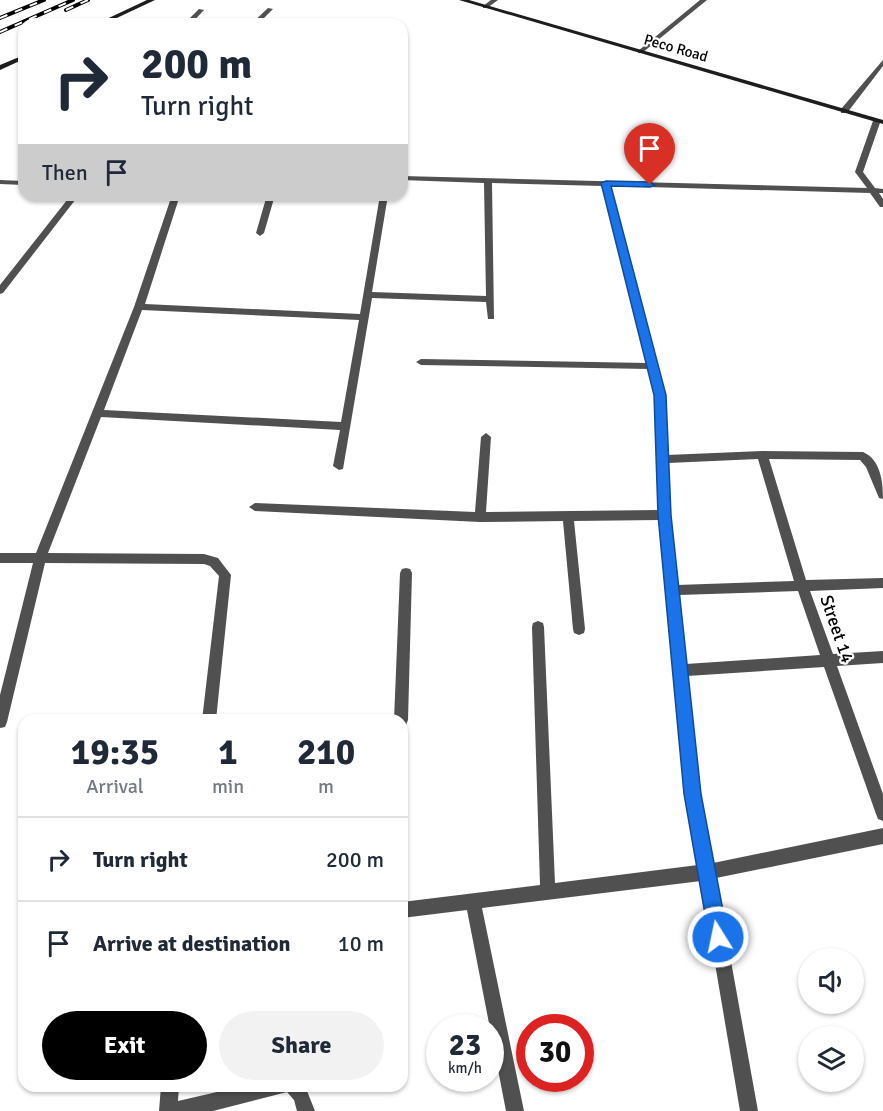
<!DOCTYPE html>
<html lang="en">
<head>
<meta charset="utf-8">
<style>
	:root { --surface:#fff; --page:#f2f2f3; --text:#1f2937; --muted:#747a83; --line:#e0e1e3; --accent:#000 }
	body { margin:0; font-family:Signika,sans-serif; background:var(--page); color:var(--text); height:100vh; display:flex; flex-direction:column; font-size:22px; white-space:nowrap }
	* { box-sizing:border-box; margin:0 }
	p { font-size:20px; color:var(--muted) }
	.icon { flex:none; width:33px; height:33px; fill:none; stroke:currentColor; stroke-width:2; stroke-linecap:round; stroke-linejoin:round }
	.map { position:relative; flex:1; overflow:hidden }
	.sheet { position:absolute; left:18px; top:714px; width:390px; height:378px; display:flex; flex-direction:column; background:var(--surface); border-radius:18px; box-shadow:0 2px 4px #0004 }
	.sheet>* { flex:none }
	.guide { position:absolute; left:18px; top:18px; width:390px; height:183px; border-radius:18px; box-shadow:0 2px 4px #0004; background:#fff; color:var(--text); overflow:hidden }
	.fabs { position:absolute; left:798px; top:948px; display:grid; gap:12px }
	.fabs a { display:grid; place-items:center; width:66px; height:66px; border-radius:50%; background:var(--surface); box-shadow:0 2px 4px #0004; font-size:30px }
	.speed { position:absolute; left:426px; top:1014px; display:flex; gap:12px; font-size:30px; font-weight:700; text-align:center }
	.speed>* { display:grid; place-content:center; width:78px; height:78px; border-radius:50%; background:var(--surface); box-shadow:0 2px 4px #0004; line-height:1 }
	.speed small { font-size:15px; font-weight:400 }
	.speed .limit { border:9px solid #d22; background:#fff; color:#111 }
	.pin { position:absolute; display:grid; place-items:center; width:51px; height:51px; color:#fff; margin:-62px -26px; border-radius:50% 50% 50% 0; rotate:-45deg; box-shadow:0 0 6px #0007 }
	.pin .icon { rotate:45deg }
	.me { position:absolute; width:66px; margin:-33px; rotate:350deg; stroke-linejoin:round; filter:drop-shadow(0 0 4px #0008) }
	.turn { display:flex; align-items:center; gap:21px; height:126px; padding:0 24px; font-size:27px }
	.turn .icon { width:78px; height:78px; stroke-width:2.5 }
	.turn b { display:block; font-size:42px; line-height:51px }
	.then { display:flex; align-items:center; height:57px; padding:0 24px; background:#0003; gap:12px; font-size:22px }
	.eta { display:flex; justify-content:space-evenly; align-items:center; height:102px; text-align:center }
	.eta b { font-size:36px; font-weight:700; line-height:42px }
	.button { display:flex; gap:12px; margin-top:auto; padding:12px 24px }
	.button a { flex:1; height:69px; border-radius:36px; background:var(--accent); color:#fff; font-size:24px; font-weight:700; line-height:69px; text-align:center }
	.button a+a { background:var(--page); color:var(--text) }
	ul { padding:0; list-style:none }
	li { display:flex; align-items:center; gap:18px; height:84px; padding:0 24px; border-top:2px solid var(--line) }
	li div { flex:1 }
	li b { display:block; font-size:22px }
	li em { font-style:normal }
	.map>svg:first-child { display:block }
</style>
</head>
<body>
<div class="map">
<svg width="883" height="1111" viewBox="0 0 883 1111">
	<rect width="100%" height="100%" fill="#fff"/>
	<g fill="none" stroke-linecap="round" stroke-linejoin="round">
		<g fill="#505050" fill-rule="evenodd">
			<polygon points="491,0 498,0 487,8 483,8 483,6"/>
			<polygon points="700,0 707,0 642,53 638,53 638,51"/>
			<polygon points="268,8 273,9 258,24 251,24"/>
			<polygon points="199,9 204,10 191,24 184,24"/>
			<polygon points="883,60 883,66 847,113 841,113 841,109"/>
			<path d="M874,118L881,120L863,172L875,188L883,189V193H879L883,199V207H880L870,193L611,186L665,395L667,455L762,451L863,452C881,460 883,482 883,499L879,498L866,467L860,460L769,459L806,580L883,578V588L810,591L833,654L883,651V663L837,666L883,794V821L878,819L876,814L824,667L687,676L700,794L713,863L883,828V844L716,878L758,1111H740L701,881L482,908L524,1111H506L467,910L402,918V902L540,885L532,627L533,623L538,621L543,623L544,627L555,883L698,865L686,794L659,520L574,521L585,629L584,633L579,635L574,633L573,629L563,521L480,522L255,511L249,507L255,503L475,512L481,437L486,433L491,437L486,512L658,510L655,395L650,369L421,365L416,362L421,359L648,363L603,186L492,183L494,319H488L486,302L372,298L343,469L339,470L333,466L340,430L101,417L48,553L204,554L218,558L231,575L216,720H202L219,576L210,566L204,564L45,563L7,722L5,727L0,728V695L33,563H0V553H36L134,307L172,195H180L145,304L360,314L380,195H388L372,292L486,296L484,183L402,180V176L867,188L855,172ZM142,310L359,320L341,422L104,410ZM758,459L794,581L677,585L670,515L668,463ZM798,591L820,655L686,664L679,595Z"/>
			<polygon points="0,180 24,181 24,185 0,184"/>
			<polygon points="71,195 79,195 3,293 0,294 0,285"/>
			<polygon points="267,195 275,195 264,233 260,236 256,233"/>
			<polygon points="406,568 410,569 412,573 408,720 406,725 402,726 402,720 394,720 400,573 402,569"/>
			<polygon points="161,1086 179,1086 178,1101 243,1086 305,1086 315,1111 297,1111 294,1100 287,1092 213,1111 159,1111"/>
		</g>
		<g fill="#1d1d1d" fill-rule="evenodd">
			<polygon points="147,0 155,0 104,24 96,24"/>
			<polygon points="459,0 469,0 883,120 883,124"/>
			<polygon points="24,55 24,59 0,70 0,65"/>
		</g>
		<defs>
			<g id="rail">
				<polyline points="66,10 88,0"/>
				<polyline points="0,18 44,0"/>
				<polyline points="0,32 73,0"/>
			</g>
		</defs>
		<use href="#rail" stroke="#000" stroke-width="4"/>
		<use href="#rail" stroke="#fff" stroke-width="2" stroke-dasharray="8" stroke-linecap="butt"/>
	</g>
	<polygon fill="#1a73e8" stroke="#114b97" stroke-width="1.5" points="606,181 650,182 655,185 650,187 611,186 666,395 671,515 701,794 728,937 725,944 718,947 712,944 709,937 684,794 658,515 654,395 601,183"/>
	<g text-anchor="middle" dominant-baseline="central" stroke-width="4.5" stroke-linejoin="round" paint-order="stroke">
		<g font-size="15" fill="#000" stroke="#fff">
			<text transform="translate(676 48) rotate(16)">Peco Road</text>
		</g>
		<g font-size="18" fill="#000" stroke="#fff">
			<text transform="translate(837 629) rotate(71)">Street 14</text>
		</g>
	</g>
</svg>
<div class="fabs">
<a><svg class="icon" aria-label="sound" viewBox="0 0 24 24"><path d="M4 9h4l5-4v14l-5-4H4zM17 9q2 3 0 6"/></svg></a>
<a><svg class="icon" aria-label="layers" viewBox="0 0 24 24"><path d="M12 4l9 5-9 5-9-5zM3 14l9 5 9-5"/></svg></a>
</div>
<div class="speed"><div>23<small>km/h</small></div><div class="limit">30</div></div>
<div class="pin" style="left:650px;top:185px;background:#d93025"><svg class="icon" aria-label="arrive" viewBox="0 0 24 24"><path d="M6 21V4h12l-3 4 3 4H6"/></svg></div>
<svg class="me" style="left:718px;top:937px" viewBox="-20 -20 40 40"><circle r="17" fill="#1a73e8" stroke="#fff" stroke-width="3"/><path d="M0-11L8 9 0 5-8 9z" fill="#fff"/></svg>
<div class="guide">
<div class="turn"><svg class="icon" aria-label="right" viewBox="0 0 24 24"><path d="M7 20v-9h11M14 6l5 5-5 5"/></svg><div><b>200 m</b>Turn right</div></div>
<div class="then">Then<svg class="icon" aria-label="arrive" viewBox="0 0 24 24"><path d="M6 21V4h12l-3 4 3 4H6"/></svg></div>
</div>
<section class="sheet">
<div class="eta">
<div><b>19:35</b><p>Arrival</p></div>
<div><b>1</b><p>min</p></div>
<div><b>210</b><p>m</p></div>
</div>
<ul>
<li><svg class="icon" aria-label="right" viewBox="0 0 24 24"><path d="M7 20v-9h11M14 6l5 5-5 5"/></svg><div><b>Turn right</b></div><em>200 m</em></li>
<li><svg class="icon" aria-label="arrive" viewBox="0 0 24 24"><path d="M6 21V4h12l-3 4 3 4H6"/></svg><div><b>Arrive at destination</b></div><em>10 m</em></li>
</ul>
<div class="button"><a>Exit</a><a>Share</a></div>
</section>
</div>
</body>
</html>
